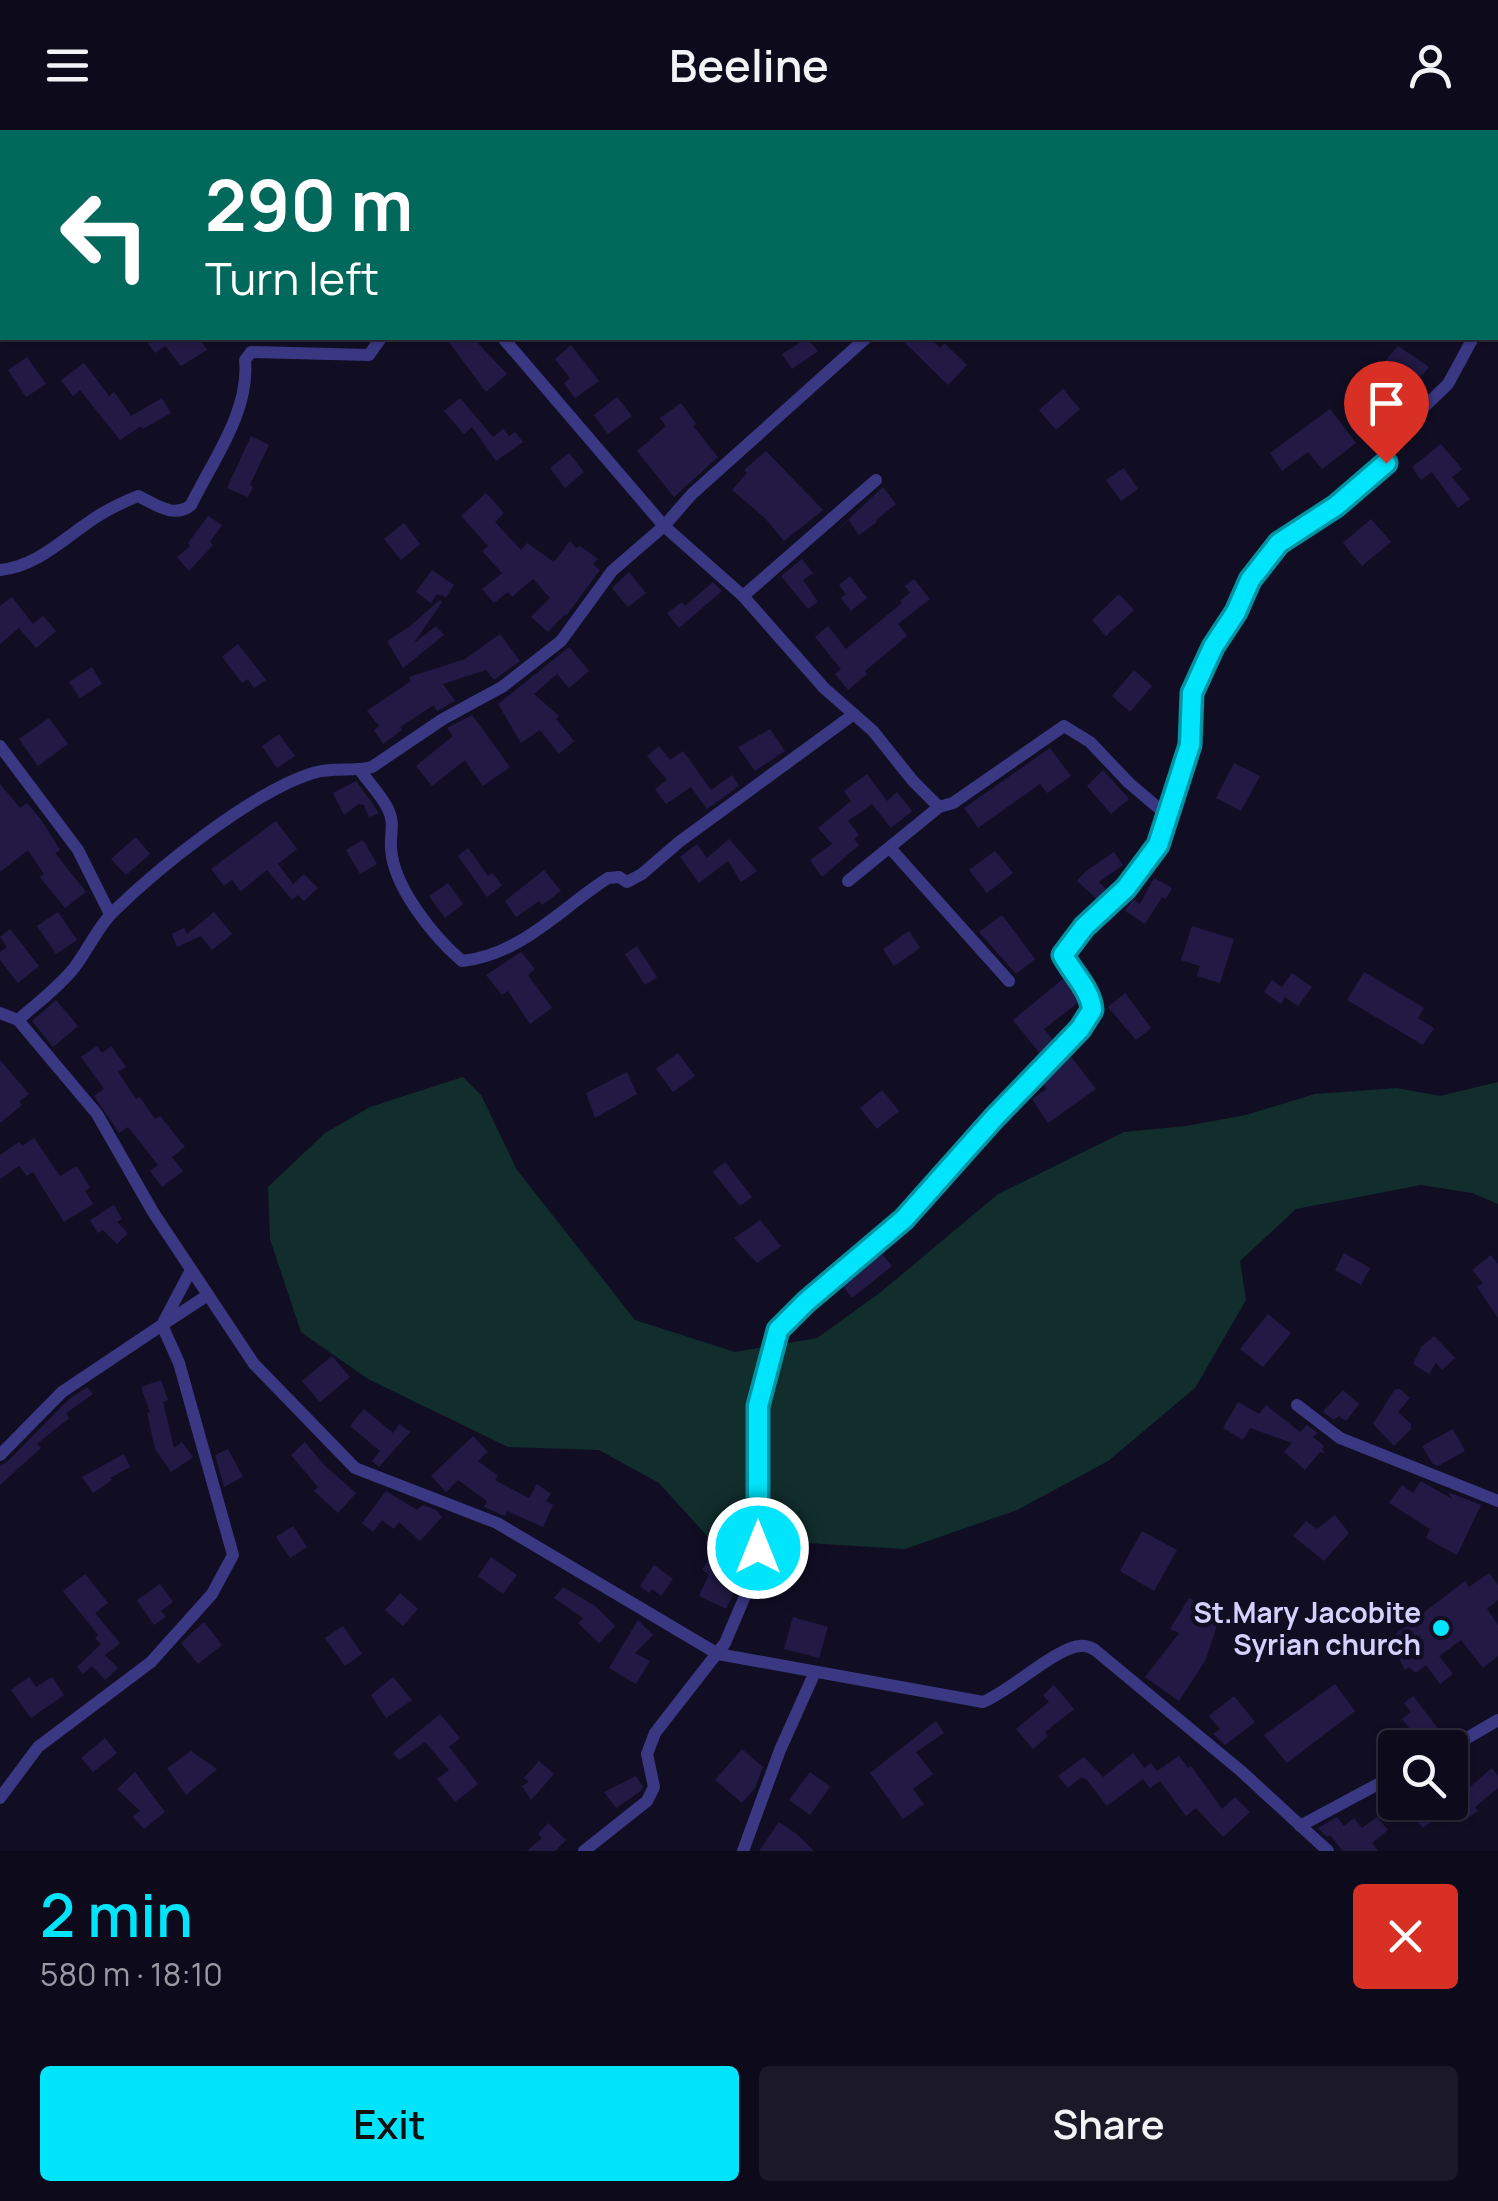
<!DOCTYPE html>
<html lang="en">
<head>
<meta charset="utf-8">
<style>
	:root { --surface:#0d0a1b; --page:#1b1828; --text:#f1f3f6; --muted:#9a9aa3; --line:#2d2b3a; --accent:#00e5fc }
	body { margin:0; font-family:Manrope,sans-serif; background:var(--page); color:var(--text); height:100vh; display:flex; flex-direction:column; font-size:38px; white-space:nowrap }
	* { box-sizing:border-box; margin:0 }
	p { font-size:32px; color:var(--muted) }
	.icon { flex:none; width:55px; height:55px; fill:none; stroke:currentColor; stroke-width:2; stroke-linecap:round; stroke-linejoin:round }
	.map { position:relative; height:1721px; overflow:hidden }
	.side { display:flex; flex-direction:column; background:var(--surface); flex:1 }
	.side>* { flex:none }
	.guide { position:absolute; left:0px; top:0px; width:1500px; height:210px; box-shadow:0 2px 8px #0004,0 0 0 2px var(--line); background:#00695c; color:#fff; overflow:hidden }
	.tools { position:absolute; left:1378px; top:1600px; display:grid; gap:20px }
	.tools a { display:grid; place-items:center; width:90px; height:90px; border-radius:10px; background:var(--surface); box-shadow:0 2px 8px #0004,0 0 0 2px var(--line); font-size:50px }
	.pin { position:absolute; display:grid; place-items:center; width:85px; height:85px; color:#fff; margin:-102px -42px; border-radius:50% 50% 50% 0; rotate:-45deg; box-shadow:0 0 10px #0007 }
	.pin .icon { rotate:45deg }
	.me { position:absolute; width:110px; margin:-55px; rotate:0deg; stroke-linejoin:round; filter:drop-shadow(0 0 8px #0008) }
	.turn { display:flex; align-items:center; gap:35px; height:210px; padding:0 40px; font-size:45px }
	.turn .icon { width:130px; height:130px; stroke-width:2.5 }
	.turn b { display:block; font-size:70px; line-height:85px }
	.round { display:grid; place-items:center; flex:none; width:105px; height:105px; border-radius:10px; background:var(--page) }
	.head { display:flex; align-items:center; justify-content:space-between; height:170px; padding:0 40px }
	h1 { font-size:60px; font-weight:600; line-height:75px; color:var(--accent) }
	.primary-button { display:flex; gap:20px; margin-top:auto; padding:20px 40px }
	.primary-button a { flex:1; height:115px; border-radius:10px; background:var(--accent); color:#111; font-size:40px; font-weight:600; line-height:115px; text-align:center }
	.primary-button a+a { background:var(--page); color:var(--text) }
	header { display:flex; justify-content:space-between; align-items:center; height:130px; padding:0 40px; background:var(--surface); font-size:45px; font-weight:600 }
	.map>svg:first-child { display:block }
</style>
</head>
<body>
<header><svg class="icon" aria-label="menu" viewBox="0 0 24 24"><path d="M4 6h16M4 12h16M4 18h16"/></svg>Beeline<svg class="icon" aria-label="person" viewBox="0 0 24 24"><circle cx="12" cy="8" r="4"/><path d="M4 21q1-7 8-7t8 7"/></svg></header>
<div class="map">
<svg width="1498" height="1721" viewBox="0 0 1498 1721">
	<rect width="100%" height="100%" fill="#110e24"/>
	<polygon fill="#112e2d" points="463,947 481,965 517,1040 635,1190 735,1222 817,1208 881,1162 998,1064 1124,1002 1186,996 1246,985 1315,964 1397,958 1440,966 1498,952 1498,1074 1472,1063 1421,1055 1296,1079 1240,1131 1246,1170 1195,1258 1108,1331 1017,1380 905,1419 708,1407 659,1353 599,1320 508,1317 368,1249 301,1202 270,1109 268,1057 325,1003 370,977"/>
	<g fill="#221a45">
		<polygon points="144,208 199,208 207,220 181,236 165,216 155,223"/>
		<polygon points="446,208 473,208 507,244 486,262"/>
		<polygon points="807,208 818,221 792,239 782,224"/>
		<polygon points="900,208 931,208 940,218 944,213 967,235 948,255"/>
		<polygon points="571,215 599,251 575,268 564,253 570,248 555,229"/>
		<polygon points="1398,216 1429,237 1402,269 1367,251"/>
		<polygon points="27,227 46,254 26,267 8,240"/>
		<polygon points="84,233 109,266 114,262 131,286 162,268 171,283 143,299 141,296 120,310 80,260 73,266 61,250"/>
		<polygon points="1063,259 1080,279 1056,300 1039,280"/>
		<polygon points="617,267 632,286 608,304 594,285"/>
		<polygon points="460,268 493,307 503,299 509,306 515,302 523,312 496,331 472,297 464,304 444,281"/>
		<polygon points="681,273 696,294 693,296 718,327 674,367 637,321 666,296 660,288"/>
		<polygon points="1330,279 1356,313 1322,339 1308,322 1282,341 1270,323"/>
		<polygon points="251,306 269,315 250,355 253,357 248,367 227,358"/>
		<polygon points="1441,314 1462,339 1452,347 1470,369 1458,378 1432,342 1421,350 1412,337"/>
		<polygon points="766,321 823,380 784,411 765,388 732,360 747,343 744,340"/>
		<polygon points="569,323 584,342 565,358 550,338"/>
		<polygon points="1124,338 1138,359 1121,371 1106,350"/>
		<polygon points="883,357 896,374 876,390 877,392 859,405 849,390 832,405"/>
		<polygon points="486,363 504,383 495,392 521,420 527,413 554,432 570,411 576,418 580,416 598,429 593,434 600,440 566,486 565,484 548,502 531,487 550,468 533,449 512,467 508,462 494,473 482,459 502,443 482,421 488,416 461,386"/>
		<polygon points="208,386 222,395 210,412 213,415 189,441 177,427 190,416 188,413"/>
		<polygon points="1371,389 1391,412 1362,436 1343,413"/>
		<polygon points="404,393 420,414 401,430 384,409"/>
		<polygon points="802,429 813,443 803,450 818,472 808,479 781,446"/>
		<polygon points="432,440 454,455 446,467 437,464 431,473 416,462"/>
		<polygon points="629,442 646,463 628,477 612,458"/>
		<polygon points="850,446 867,468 851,481 841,468 846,464 839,455"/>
		<polygon points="914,449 930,469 898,494 907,506 865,541 867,544 848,560 835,544 841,539 815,507 828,496 846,519 902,473 900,471 910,463 905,456"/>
		<polygon points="713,452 722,461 679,498 667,483 682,472 685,476"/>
		<polygon points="1119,464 1134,480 1106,506 1092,490"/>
		<polygon points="12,467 33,494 43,486 56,501 36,518 19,498 0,514 0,476"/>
		<polygon points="440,470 442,472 413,514 436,496 444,505 403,538 387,511 409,497"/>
		<polygon points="500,504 520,531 494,550 486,540 443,554 455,571 437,581 434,575 400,597 402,600 383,614 374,600 379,596 367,581 411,551 409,547 465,529"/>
		<polygon points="238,514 266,550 254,558 248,549 242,553 222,527"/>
		<polygon points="569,517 589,541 569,558 557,544 534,564 559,586 556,589 574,611 559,624 540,600 521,613 498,574"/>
		<polygon points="92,537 102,554 80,568 69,552"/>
		<polygon points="1134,540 1152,556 1130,582 1112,566"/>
		<polygon points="472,585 510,637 483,656 465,630 432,656 416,636 453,606 447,598"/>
		<polygon points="49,588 68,614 38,636 19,609"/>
		<polygon points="770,599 785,621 755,641 738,617"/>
		<polygon points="279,604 295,626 277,638 262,616"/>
		<polygon points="659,616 670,630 683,621 711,660 732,645 739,656 707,679 691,657 666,674 655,659 667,650 647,626"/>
		<polygon points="1050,618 1071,646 1047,663 1040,654 978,698 964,678"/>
		<polygon points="1234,633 1260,646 1241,681 1216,668"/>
		<polygon points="1103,640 1129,669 1111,684 1087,656"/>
		<polygon points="867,644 887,671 897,662 912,681 891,698 872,674 848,691 859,705 854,709 859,715 822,747 810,730 832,714 818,698 851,671 844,661"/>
		<polygon points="356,651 370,670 379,683 369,687 364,675 358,674 344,685 333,663"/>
		<polygon points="0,654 20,678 27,673 42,691 60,720 55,723 86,762 65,778 40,747 44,744 28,720 0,742"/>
		<polygon points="276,691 297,719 278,734 293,754 304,744 318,758 304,771 298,765 292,770 267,740 241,761 232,750 224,756 211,739"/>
		<polygon points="136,707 150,724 126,745 111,729"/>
		<polygon points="729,709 757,741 741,752 728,731 699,753 680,727 697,714 707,728"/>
		<polygon points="363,710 377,734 360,744 346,720"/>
		<polygon points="468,718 488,746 492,743 502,755 487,767 458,726"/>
		<polygon points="995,721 1013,743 987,763 969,740"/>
		<polygon points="1114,722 1123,735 1099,752 1108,761 1098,770 1077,751 1086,741"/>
		<polygon points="544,740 561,761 542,775 539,771 516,787 505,771"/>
		<polygon points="1154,748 1172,758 1166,769 1162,767 1145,794 1125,781 1133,769 1140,774"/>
		<polygon points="448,753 463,774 445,788 429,766"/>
		<polygon points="58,782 77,810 56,824 37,796"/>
		<polygon points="214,782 232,804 212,820 201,806 177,817 172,804 184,798 187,804"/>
		<polygon points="1002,785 1035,829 1016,844 979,802"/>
		<polygon points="1192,796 1234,809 1220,853 1197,846 1200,836 1181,830"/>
		<polygon points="10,799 39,836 18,853 0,830 0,822 7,817 0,807"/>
		<polygon points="909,801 920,818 894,836 883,819"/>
		<polygon points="637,816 657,847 645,855 625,824"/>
		<polygon points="521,822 535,839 528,845 552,878 530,894 508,861 502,865 486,845"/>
		<polygon points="1364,842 1424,878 1418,888 1434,898 1423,915 1347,870"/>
		<polygon points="1292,843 1312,857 1298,876 1285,867 1281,874 1264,862 1272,850 1282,857"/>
		<polygon points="1063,849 1080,871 1044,899 1054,911 1041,925 1013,890"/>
		<polygon points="1125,863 1151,898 1136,910 1108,877"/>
		<polygon points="56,870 78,896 53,917 32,891"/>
		<polygon points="97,916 102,923 111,916 126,937 118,942 136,969 140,967 155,989 160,986 185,1017 172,1027 183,1041 162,1057 150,1041 158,1035 128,997 119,1003 94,966 104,959 81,927"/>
		<polygon points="678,923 695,946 673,962 656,939"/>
		<polygon points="1069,924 1096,959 1048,993 1032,969 1047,959 1042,952"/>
		<polygon points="0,930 29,964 19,972 22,975 0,993"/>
		<polygon points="627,942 637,964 595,988 586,963"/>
		<polygon points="882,960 899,981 877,999 860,978"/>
		<polygon points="34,1008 60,1046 77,1036 90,1058 85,1061 93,1074 64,1092 33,1042 27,1046 19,1036 0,1049 0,1025 19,1012 22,1016"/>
		<polygon points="725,1032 752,1067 740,1076 713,1042"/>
		<polygon points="114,1075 122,1089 117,1092 128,1103 117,1114 103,1100 98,1103 90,1090"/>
		<polygon points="760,1090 781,1116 757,1133 734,1108"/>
		<polygon points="881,1123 892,1136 852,1168 842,1155"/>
		<polygon points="1344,1123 1370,1138 1361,1155 1335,1140"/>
		<polygon points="1491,1125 1498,1134 1498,1188 1477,1157 1483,1153 1472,1140"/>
		<polygon points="1268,1184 1291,1203 1263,1237 1240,1219"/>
		<polygon points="1434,1206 1455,1228 1442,1240 1436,1233 1429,1244 1413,1234 1421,1217"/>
		<polygon points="332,1226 350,1247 320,1272 302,1251"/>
		<polygon points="161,1250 168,1270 163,1272 174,1318 182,1312 193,1327 171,1342 155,1319 147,1283 150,1282 141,1257"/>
		<polygon points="87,1257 93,1264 66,1283 69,1288 37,1314 41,1318 0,1355 0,1335 7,1332 68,1270"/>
		<polygon points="1395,1259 1400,1259 1410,1268 1398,1282 1411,1294 1411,1299 1394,1316 1373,1294"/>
		<polygon points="1343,1260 1359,1274 1346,1291 1339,1286 1334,1290 1323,1282"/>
		<polygon points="1238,1272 1259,1284 1266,1275 1300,1302 1307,1295 1318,1303 1313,1307 1324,1316 1322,1319 1326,1324 1320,1322 1305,1340 1284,1322 1292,1313 1250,1298 1243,1310 1223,1298"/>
		<polygon points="364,1279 393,1303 399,1294 410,1302 379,1337 372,1331 380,1321 350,1296"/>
		<polygon points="1453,1299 1465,1321 1438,1336 1433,1334 1422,1316"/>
		<polygon points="473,1306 488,1322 478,1331 498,1346 495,1350 529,1368 537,1354 551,1364 546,1371 553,1375 543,1397 507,1381 505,1386 484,1377 487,1371 458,1350 446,1362 431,1346"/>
		<polygon points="305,1312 324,1335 356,1363 338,1383 314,1361 318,1357 291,1325"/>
		<polygon points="228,1319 243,1347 224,1357 215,1325"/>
		<polygon points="124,1324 130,1337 110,1348 112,1350 93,1363 82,1347"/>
		<polygon points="1421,1351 1452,1369 1448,1362 1481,1375 1457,1425 1426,1408 1430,1399 1389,1373 1402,1355 1413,1363"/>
		<polygon points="386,1361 417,1380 423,1375 436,1380 442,1387 420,1411 399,1392 394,1399 382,1390 373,1402 362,1393"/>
		<polygon points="1335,1385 1349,1403 1324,1431 1293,1406 1306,1391 1317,1399"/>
		<polygon points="293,1396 307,1417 290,1428 276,1407"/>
		<polygon points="1142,1401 1177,1420 1154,1461 1120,1441"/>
		<polygon points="491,1427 517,1445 503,1464 478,1446"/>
		<polygon points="709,1428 734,1443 725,1458 734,1462 726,1479 699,1466 709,1444 702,1440"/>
		<polygon points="654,1435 673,1449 661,1466 652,1459 649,1463 640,1456"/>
		<polygon points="1489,1443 1498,1455 1498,1470 1487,1479 1498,1495 1498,1526 1483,1538 1461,1510 1439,1526 1453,1544 1440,1554 1426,1535 1416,1543 1409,1537 1405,1540 1389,1509 1465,1451 1469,1457"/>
		<polygon points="85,1444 108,1473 95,1483 120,1513 105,1525 118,1538 105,1550 92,1536 83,1544 77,1537 101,1514 95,1508 98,1505 63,1461"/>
		<polygon points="160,1454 173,1472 161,1481 166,1487 154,1495 137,1470"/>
		<polygon points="563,1457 595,1476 615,1496 599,1513 578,1493 583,1488 554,1468"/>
		<polygon points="400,1463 418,1479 403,1496 385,1480"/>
		<polygon points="1189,1468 1221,1483 1206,1529 1179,1571 1145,1547 1179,1503 1170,1499"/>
		<polygon points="793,1487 828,1497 819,1528 784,1519"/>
		<polygon points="638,1490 653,1505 635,1523 650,1531 636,1554 609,1538"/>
		<polygon points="204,1492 222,1515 198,1534 181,1513"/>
		<polygon points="343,1496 362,1524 345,1536 325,1508"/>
		<polygon points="29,1547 36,1557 52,1547 64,1565 31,1588 11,1560"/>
		<polygon points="393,1547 412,1570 386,1588 371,1565"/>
		<polygon points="1335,1554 1355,1581 1287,1633 1264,1605"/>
		<polygon points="1054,1555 1074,1579 1045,1602 1048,1606 1033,1619 1016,1599 1049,1572 1043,1565"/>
		<polygon points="1234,1566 1255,1592 1225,1615 1213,1604 1220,1599 1209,1586"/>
		<polygon points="1413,1566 1446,1609 1440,1618 1423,1598 1415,1605 1402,1589 1411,1582 1404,1573"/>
		<polygon points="440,1584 460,1608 449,1617 478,1654 455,1672 437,1649 449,1640 425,1612 399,1630 393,1623"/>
		<polygon points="936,1591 944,1603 916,1622 933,1644 913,1659 924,1674 903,1689 870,1643"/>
		<polygon points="105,1608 117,1623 93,1642 81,1628"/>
		<polygon points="742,1619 763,1637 755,1658 742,1673 715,1650"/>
		<polygon points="191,1621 217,1639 186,1665 167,1638"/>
		<polygon points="1133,1623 1144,1638 1151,1633 1157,1641 1179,1626 1188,1638 1191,1636 1222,1679 1235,1667 1250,1682 1223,1707 1196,1678 1186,1686 1160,1651 1150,1658 1143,1649 1107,1676 1087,1650 1081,1647 1068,1658 1058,1646 1084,1627 1103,1647"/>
		<polygon points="539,1631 554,1644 531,1670 522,1656 529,1652 524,1648"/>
		<polygon points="1492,1638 1498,1646 1498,1658 1475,1677 1478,1681 1465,1690 1454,1673 1423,1698 1403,1672 1453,1672"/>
		<polygon points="135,1642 165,1682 144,1699 133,1687 140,1681 117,1659"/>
		<polygon points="810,1642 830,1657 810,1685 789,1670"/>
		<polygon points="636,1646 643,1657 641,1661 616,1678 604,1662"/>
		<polygon points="1337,1687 1344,1696 1354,1688 1362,1698 1377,1687 1388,1700 1372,1713 1378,1721 1343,1721 1330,1705 1327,1707 1318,1698"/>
		<polygon points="779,1692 798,1705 814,1721 759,1721"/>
		<polygon points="548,1693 566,1710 555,1721 527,1721 542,1708 538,1704"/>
	</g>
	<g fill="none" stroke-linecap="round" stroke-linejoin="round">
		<g stroke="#3a3883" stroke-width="12">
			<polyline points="286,0 288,2"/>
			<polyline points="931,0 933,2"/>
			<polyline points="1401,0 1405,2"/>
			<polyline points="827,2 832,0"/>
			<polyline points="1045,2 1048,0"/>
			<polyline points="0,91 2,80"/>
			<polyline points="1498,156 1498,155"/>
			<polyline points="503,208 664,396 743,466 824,558 873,601 913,651 939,677"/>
			<path d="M0,440C35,437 61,411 89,392C104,381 121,373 138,366C155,374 174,389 191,375C213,330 250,281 245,230L251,222L369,225L381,208"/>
			<polyline points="743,466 876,350"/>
			<polyline points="0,616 78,720 110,784"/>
			<path d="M360,640C369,653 381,665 388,679C395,693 390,704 391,718C393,757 434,807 462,831C521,825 561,778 608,748L619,747L627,752L642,744L679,712L854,584"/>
			<polyline points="890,718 1009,851"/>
			<polyline points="848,751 939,677 953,673 1064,596 1090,612 1129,653 1169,687"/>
			<path d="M0,883L18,890L97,984L153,1082L254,1234L355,1338L497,1393L718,1524L983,1572C1010,1561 1057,1517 1080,1516C1086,1515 1090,1517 1095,1520L1241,1641L1328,1721"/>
			<path d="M18,890C37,873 58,858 74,838C88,820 97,798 113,782C159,737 252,662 313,643C333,637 353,642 372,637L443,589L502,557L561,511L612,441L664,396L692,364L866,208"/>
			<polyline points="1297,1275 1340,1308 1498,1371"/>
			<polyline points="0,1325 62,1262 162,1195 191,1140"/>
			<polyline points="1450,1618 1498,1590"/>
			<polyline points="0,1668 38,1617 151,1532 212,1464 233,1425 179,1233 162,1195 208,1165"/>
			<polyline points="1300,1696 1395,1645"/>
			<polyline points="584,1721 647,1671 654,1657 647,1624 655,1603 725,1513 754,1445 758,1418 758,1277 778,1201 806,1171 904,1089 994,988 1079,899 1092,880 1091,868 1072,845 1063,825 1084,797 1127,757 1158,715 1190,615 1192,563 1213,517 1236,482 1250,450 1279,413 1336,376 1386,333 1393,307 1448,254 1473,208"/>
			<polyline points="743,1721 780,1620 815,1542"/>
		</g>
	</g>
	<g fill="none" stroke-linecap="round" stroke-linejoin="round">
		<defs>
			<path id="route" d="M758,1418V1276L778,1200L806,1172L904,1089L994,988L1080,899L1092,880C1091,860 1072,843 1063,825L1084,797L1126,758L1158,715L1190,615L1192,563L1213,517L1236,482L1250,450L1279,413L1336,376L1386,333"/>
		</defs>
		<use href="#route" stroke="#0095a4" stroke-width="25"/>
		<use href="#route" stroke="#00e5fc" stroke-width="18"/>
	</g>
	<circle fill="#00e5fc" stroke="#110e24" stroke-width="4" cx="1441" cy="1498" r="10"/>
	<g text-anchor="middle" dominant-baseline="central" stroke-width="9" stroke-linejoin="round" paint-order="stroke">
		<g font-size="28" font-weight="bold" fill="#d5d1ff" stroke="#110e24" text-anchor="end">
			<text x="1421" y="1482">St.Mary Jacobite<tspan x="1421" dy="32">Syrian church</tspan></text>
		</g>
	</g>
</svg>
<div class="tools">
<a><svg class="icon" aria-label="search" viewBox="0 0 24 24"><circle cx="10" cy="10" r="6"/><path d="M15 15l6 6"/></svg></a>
</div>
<div class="pin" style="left:1386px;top:333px;background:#d93025"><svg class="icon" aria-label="arrive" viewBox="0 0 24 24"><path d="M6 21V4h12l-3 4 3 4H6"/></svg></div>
<svg class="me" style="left:758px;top:1418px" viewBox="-20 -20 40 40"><circle r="17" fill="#00e5fc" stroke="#fff" stroke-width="3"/><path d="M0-11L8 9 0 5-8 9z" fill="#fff"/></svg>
<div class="guide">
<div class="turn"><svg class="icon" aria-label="left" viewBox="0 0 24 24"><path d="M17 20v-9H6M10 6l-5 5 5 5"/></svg><div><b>290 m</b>Turn left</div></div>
</div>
</div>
<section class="side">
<div class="head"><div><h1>2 min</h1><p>580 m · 18:10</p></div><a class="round" style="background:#d93025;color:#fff"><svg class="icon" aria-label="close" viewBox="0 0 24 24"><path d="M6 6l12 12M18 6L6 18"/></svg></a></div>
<div class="primary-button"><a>Exit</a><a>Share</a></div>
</section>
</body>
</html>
